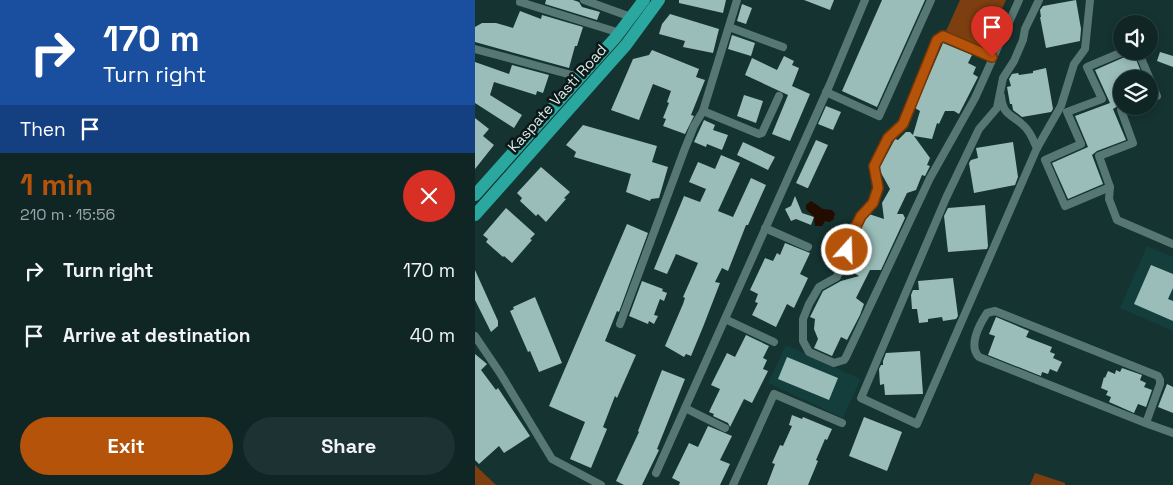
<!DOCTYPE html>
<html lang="en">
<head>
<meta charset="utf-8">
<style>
	:root { --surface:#0f2625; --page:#1d3232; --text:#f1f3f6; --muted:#9ba5a7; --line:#2f4342; --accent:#b45309 }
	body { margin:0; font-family:"Space Grotesk",sans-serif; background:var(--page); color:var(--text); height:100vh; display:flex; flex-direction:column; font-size:19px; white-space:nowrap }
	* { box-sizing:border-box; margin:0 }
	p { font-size:16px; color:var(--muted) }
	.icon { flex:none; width:28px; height:28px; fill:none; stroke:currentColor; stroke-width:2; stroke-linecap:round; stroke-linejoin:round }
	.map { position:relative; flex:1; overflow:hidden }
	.drawer { display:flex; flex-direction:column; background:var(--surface); width:475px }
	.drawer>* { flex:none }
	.guide { background:#1a4fa0; color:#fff; overflow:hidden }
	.fabs { position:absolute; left:638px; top:15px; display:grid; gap:10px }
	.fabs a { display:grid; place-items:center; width:45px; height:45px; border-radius:50%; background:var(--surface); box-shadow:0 2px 8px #0003,0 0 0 1px var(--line); font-size:25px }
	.pin { position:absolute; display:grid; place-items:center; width:42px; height:42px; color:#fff; margin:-51px -21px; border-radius:50% 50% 50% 0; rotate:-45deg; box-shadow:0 0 5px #0007 }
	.pin .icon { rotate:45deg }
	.me { position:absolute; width:55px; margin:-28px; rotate:20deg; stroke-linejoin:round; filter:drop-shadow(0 0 4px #0008) }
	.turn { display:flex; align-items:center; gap:18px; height:105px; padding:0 20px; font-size:22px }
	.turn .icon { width:65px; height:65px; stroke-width:2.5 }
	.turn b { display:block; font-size:35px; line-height:42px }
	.then { display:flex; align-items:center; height:48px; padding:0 20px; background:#0003; gap:10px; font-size:19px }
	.round { display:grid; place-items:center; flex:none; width:52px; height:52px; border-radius:26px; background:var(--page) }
	.headline { display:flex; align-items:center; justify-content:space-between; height:85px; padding:0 20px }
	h1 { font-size:30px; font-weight:700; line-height:38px; color:var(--accent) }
	.primary-button { display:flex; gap:10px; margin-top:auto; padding:10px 20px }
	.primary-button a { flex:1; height:58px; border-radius:30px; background:var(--accent); color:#fff; font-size:20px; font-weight:700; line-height:58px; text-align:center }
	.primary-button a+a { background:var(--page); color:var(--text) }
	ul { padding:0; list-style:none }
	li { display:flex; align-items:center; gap:15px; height:65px; padding:0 20px }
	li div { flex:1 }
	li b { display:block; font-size:19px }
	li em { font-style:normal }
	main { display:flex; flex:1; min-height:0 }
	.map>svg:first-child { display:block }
</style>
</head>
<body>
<main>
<section class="drawer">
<div class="guide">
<div class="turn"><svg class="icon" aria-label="right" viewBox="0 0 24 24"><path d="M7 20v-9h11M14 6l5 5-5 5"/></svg><div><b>170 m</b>Turn right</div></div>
<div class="then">Then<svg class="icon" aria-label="arrive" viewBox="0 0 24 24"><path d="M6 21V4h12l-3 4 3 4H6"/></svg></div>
</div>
<div class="headline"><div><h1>1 min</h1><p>210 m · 15:56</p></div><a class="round" style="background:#d93025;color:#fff"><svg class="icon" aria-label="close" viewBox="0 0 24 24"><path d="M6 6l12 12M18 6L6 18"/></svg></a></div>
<ul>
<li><svg class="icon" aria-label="right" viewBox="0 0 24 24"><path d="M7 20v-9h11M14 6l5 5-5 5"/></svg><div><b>Turn right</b></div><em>170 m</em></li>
<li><svg class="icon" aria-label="arrive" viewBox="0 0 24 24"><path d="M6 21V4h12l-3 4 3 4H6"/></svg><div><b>Arrive at destination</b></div><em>40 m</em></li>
</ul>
<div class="primary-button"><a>Exit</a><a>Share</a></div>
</section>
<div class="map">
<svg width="698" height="485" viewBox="0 0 698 485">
	<rect width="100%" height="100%" fill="#143331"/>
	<g fill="#133e3b">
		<polygon points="672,246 698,257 698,331 645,308"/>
		<polygon points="311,345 386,379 368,418 293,383"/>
	</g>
	<g fill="#7d3e10">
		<polygon points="485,0 531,0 509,48 471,31"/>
		<polygon points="0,465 21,485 0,485"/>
		<polygon points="560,473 590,483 590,485 555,485"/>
	</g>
	<polygon fill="#230b00" points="336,201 348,209 357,210 360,214 358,220 354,222 350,221 347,226 340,226 339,217 331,209 331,205"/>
	<g fill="#9abdb9">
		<polygon points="71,0 98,0 104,2 107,7 125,12 122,20 70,4"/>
		<polygon points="204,0 251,0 248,13 204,3"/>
		<polygon points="329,0 359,0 355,10"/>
		<polygon points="407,0 450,0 402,107 367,91"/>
		<polygon points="601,0 606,29 605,41 571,48 565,17 566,17 565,10 568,6"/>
		<polygon points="267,4 277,8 271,24 262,21"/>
		<polygon points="45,11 66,19 67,15 108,27 102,46 100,46 94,68 0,42 0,27 7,23 21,23 38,28"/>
		<polygon points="195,14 244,29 238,53 208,47 210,41 184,34 187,24"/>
		<polygon points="257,35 280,43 276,56 253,49"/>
		<polygon points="468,43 497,55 493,63 501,67 498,74 503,77 484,114 479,111 470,111 464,124 462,123 457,139 439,136 455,158 452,165 455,166 450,176 447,175 441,190 432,193 422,214 428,214 430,218 406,270 395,270 381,298 389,304 385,315 372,340 366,337 357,356 339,348 343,339 339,329 340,319 335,317 348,291 366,281 384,276 373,269 376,264 385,260 381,250 378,249 389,221 394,214 409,219 407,203 415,189 405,171 405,167 420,139 423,140 431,132 435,132 438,135 445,111 440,108"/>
		<polygon points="177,50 224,69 221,77 230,80 216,115 219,116 210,134 188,126 191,119 188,118 194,103 192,102 196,91 178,84 164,120 136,110 158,59 174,55"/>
		<polygon points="658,52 669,79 646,79 646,104 638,109 651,140 622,151 617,155 628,184 593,199 577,163 613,147 600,116 635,103 620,70 652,56"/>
		<polygon points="685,52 698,56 698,67 682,61"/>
		<polygon points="309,56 319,61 317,65 324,68 317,86 335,94 315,141 297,134 313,95 270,75 277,58 302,70"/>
		<polygon points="0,62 34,74 37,65 74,75 68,93 62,91 61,95 19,82 15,95 47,115 39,128 0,103"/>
		<polygon points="571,68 578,109 576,112 547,117 538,110 537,104 535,104 532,87 536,86 534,79 537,74 543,73 544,75 558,73 558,71"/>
		<polygon points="269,95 288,101 281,123 262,116"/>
		<polygon points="351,106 366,112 358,130 343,124"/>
		<polygon points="0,118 14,129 8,136 19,145 0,169"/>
		<polygon points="229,120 240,125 238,130 253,135 247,150 232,144 231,147 219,142"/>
		<polygon points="108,125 182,146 177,162 193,167 184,198 176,199 175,201 151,192 156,174 99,157 101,152 91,145"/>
		<polygon points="341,140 353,145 333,188 332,188 321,183"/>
		<polygon points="268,142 300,157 293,170 262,155"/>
		<polygon points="538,142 543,177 540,185 499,193 494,163 496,160 503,158 501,148"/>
		<polygon points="246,155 265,163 243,211 258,217 276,178 291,185 273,225 271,225 253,271 247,268 240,282 245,283 228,327 216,356 211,354 209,357 190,346 208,304 210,298 208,297 223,263 201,254 192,274 179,269 209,196 225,202 231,189 214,182 223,162 240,169"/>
		<polygon points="66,167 95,192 89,198 91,199 71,222 63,214 61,216 45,201 47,198 42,193"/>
		<polygon points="320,196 327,213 339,217 336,225 321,219 316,221 310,209 316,206"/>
		<polygon points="510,205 513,246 512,249 473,252 469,216 473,208"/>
		<polygon points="31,208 60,234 55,239 57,240 37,263 29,256 28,257 11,242 13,239 8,235"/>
		<polygon points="152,224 173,233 144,312 142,311 130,341 161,355 142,398 140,396 128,427 132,429 116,468 95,459 110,422 74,406"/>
		<polygon points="310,243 335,253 325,274 333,278 319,308 312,304 301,327 277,315 283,303 280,302 283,294 275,290 290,258 298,261 302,253 305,255"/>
		<polygon points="676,265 698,274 698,288 693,299 698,301 698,321 659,304"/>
		<polygon points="0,270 23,321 23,326 16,332 0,300"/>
		<polygon points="478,278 483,316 481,319 468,321 467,317 453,319 453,322 444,323 442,309 437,309 436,295 438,290 444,290 443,281"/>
		<polygon points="167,281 188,289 187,291 192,293 189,301 185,299 179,315 183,316 179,324 174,321 173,324 154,316"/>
		<polygon points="60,297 87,363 64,372 55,351 53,352 35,311 39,309 38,307"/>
		<polygon points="521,317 554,331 551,337 577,347 575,352 580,354 578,358 587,362 582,372 575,369 573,374 567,372 566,376 513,355 520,336 514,334"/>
		<polygon points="271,335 294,346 288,358 292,360 288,369 293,371 277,403 269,399 255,427 253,423 238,416 239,414 234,412 245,389 236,385 252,353 260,357"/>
		<polygon points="445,351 448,394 410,395 409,384 405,385 404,369 406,365 408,365 408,361 411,353"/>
		<polygon points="0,354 12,364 6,370 21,390 23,388 55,436 29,453 24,446 4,464 0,460"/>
		<polygon points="312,357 363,378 354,400 303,379"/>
		<polygon points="647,368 667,375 665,380 671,383 669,387 677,390 671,407 663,404 659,413 634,402 636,397 631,395 633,391 626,388 629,377 630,378 633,371 640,374 641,370 645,372"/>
		<polygon points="187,370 210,379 182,449 184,450 167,485 149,485 141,481 164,432 163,431"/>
		<polygon points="692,384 698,387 698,413 683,407"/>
		<polygon points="317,415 327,419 328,417 357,429 352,440 350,439 341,460 343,461 333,485 292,485 300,464 297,463 305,445 308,446 317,426 314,425"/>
		<polygon points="389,417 427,432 412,471 374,456"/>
		<polygon points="233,426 257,436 245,460 255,464 245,485 204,485 205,482 197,478 214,443 223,447"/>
	</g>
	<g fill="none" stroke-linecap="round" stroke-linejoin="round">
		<g stroke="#577773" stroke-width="8">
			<polyline points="109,0 156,17"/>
			<polyline points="262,0 228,111 284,134 287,133 304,96"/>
			<polyline points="564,0 550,29 548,40 539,61 528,78 522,108 504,129 471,198 386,398 442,424 562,148 586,106 599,64 610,49 615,0"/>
			<polyline points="45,2 145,33"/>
			<polyline points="254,27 308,47"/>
			<polyline points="0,49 104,77"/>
			<polyline points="663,51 682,96 674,99"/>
			<path d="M517,57L468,36L462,40L427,124L413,138L399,166C398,174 403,181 402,189C400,206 391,206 384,218C375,237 369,257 362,277L344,287L334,304L328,319V341L334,352L359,363L369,360L371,357L455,178L500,98L544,0"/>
			<polyline points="351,92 404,116 456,0"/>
			<path d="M526,96C528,117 538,114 550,127C556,133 558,140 562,148"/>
			<polyline points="655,106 646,110 658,143 624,156 635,187 634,199 642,220 698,244"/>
			<polyline points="635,187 590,206 570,160 606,144 592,112 627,99 612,67 650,51"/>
			<polyline points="290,228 333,247"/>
			<polyline points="250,319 299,342"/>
			<polyline points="145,324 209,151 219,126 228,111"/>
			<polyline points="0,336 25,373 77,459 126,485"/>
			<polyline points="210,408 250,428"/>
			<path d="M671,423L685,384V380L683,376L520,311L512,313C504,325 493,346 504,357L673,424L698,433"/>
			<polyline points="181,473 355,84 390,0"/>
			<polyline points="258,485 299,394 367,423"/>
		</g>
		<g stroke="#2aa8a0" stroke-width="12">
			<polyline points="0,195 141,37 169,0"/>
			<polyline points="0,215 151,45 184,0"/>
		</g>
	</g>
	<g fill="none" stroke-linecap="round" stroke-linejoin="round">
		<defs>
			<polyline id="route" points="372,250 374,240 386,216 398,203 403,188 399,166 413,138 428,124 462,40 468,36 517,57"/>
		</defs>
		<use href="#route" stroke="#753606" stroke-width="12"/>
		<use href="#route" stroke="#b45309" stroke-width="9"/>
	</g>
	<g text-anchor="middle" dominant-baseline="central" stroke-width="5" stroke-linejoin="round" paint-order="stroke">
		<g font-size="15" fill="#d7e9e7" stroke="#0b1817">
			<text transform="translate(82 98) rotate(-48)">Kaspate Vasti Road</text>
		</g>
	</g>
</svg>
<div class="fabs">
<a><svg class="icon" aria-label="sound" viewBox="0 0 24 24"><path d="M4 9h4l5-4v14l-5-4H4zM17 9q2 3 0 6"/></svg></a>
<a><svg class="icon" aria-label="layers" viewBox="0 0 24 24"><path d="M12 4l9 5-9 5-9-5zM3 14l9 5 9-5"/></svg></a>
</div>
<div class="pin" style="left:517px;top:57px;background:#d93025"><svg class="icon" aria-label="arrive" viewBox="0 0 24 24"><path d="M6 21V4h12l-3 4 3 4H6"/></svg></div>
<svg class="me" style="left:372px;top:250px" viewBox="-20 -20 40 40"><circle r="17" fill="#b45309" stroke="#fff" stroke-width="3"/><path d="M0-11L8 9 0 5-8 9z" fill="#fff"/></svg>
</div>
</main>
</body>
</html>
